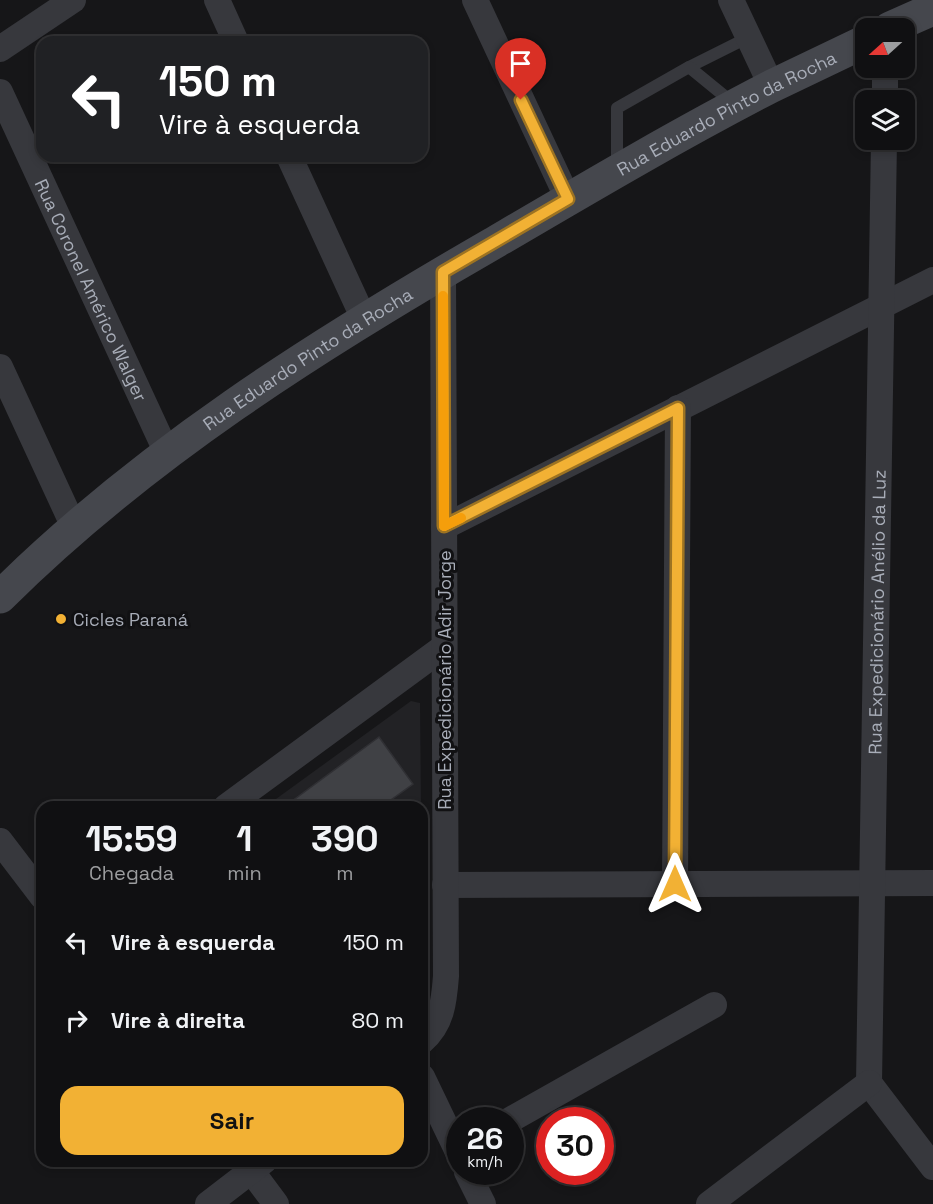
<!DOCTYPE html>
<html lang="pt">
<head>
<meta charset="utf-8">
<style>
	:root { --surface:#101012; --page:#19191b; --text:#f1f3f6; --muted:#9c9d9f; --line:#303032; --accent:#f2b134 }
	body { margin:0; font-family:"Space Grotesk",sans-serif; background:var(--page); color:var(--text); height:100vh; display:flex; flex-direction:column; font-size:22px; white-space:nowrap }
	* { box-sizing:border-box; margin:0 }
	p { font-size:20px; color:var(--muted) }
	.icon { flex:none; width:33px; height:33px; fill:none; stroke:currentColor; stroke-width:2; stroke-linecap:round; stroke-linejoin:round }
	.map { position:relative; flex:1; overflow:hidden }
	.sheet { position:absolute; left:36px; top:801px; width:392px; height:366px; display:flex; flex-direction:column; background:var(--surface); border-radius:18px; box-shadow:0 3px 9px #0003,0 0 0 2px var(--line) }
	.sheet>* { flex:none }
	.hud { position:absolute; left:36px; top:36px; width:392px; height:126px; border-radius:18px; box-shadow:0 3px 9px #0003,0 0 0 2px var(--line); background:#202124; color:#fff; overflow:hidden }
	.needle { width:39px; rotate:249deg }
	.tools { position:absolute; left:855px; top:18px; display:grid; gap:12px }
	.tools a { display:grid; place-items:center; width:60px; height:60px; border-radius:12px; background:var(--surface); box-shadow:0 3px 9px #0003,0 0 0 2px var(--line); font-size:30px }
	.speed { position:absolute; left:446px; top:1107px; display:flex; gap:12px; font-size:30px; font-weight:700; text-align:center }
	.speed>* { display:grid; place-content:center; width:78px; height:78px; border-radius:50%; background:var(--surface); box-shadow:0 3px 9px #0003,0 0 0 2px var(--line); line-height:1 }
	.speed small { font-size:15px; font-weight:400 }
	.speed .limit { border:9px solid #d22; background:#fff; color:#111 }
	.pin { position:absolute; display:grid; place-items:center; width:51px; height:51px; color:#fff; margin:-62px -26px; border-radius:50% 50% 50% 0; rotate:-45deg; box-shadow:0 0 6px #0007 }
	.pin .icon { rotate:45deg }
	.me { position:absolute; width:66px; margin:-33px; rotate:0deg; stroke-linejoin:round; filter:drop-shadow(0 0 4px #0008) }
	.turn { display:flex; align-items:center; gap:21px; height:126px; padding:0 24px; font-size:27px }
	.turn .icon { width:78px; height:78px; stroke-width:2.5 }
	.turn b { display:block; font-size:42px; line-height:51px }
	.eta { display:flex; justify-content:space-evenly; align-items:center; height:102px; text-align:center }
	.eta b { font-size:36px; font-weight:800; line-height:42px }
	.action { display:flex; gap:12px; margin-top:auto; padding:12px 24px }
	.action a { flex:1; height:69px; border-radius:18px; background:var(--accent); color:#111; font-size:24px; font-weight:800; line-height:69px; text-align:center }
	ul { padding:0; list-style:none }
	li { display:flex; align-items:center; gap:18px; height:78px; padding:0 24px }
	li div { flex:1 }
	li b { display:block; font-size:22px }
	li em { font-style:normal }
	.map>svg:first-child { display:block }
</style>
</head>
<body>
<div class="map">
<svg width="933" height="1204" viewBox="0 0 933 1204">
	<rect width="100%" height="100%" fill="#161618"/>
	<polygon fill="#222225" points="411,701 420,703 421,807 265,807"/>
	<polygon fill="#404145" stroke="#303034" stroke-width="1.5" points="379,737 413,784 381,807 284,807"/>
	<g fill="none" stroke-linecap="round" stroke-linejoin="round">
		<g stroke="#37383d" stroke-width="12">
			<polyline points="689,67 749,37"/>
			<polyline points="617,168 617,108 689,67 733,103"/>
		</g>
		<g stroke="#37383d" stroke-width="26">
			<polyline points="217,0 236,42"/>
			<polyline points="475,0 568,199"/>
			<polyline points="731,0 772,87"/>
			<polyline points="0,49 73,0"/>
			<path id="s1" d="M0,92L167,453"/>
			<polyline points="885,100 885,68"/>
			<polyline points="289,156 364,319"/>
			<polyline points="0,367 74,527"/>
			<polyline points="444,527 933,280"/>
			<polyline points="226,807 444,647"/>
			<polyline points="0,841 42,896"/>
			<polyline points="675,884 678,408"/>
			<polyline points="445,885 933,883"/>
			<path d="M422,1041C442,1024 444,1002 446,976L443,272"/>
			<polyline points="422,1077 459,1154"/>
			<path id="s2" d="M869,1083L884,140"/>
			<polyline points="869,1083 933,1167"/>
			<polyline points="510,1120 714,1005"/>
			<polyline points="244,1161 276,1204"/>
			<polyline points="467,1172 483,1204"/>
			<polyline points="208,1204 264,1161"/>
			<polyline points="709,1204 869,1083"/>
		</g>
		<g stroke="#45474d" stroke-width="33">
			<polyline points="890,28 933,9"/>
			<path id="s3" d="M0,597C144,454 317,345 492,244C584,190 677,135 772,86C803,71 834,56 866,41"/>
		</g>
	</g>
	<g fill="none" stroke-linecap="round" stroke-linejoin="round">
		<defs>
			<polyline id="route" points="521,100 568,199 443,272 444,526 678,408 675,884"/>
		</defs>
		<use href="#route" stroke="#9d7322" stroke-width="15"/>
		<use href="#route" stroke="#f2b134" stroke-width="10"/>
		<polyline stroke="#f59e0b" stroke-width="10" points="443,296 444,526 461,518"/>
	</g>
	<circle fill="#f2b134" stroke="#111113" stroke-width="2" cx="61" cy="619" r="6"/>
	<g text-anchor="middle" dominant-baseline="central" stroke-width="6" stroke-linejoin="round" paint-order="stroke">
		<g font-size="18" fill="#a8adb8" stroke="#111113">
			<text stroke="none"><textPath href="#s3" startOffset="876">Rua Eduardo Pinto da Rocha</textPath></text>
			<text stroke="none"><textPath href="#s1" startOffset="218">Rua Coronel Américo Walger</textPath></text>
			<text stroke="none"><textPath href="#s3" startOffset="390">Rua Eduardo Pinto da Rocha</textPath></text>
			<text stroke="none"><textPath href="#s2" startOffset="471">Rua Expedicionário Anélio da Luz</textPath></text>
			<text transform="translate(444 680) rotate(-90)">Rua Expedicionário Adir Jorge</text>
		</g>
		<g font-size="18" fill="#a8adb8" stroke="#111113" text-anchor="start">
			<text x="73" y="619">Cicles Paraná</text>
		</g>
	</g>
</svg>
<div class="tools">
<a><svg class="needle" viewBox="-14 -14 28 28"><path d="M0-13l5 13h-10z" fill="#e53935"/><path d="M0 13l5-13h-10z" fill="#9c9d9f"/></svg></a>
<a><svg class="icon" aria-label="layers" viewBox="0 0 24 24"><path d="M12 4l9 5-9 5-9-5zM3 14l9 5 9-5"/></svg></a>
</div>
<div class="speed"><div>26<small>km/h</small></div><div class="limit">30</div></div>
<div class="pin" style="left:521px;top:100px;background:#d93025"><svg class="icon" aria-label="arrive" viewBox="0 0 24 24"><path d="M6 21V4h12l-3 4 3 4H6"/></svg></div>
<svg class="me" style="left:675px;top:884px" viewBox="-20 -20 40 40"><path d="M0-17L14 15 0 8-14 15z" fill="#f2b134" stroke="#fff" stroke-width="4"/></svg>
<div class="hud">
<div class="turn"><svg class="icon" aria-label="left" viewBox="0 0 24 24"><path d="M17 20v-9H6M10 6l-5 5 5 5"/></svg><div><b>150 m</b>Vire à esquerda</div></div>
</div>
<section class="sheet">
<div class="eta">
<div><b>15:59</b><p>Chegada</p></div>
<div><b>1</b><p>min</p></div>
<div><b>390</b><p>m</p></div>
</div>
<ul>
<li><svg class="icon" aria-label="left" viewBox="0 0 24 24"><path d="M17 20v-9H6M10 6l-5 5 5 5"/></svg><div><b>Vire à esquerda</b></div><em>150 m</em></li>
<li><svg class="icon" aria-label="right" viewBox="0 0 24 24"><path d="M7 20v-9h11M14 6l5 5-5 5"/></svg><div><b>Vire à direita</b></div><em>80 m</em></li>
</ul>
<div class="action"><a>Sair</a></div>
</section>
</div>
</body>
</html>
